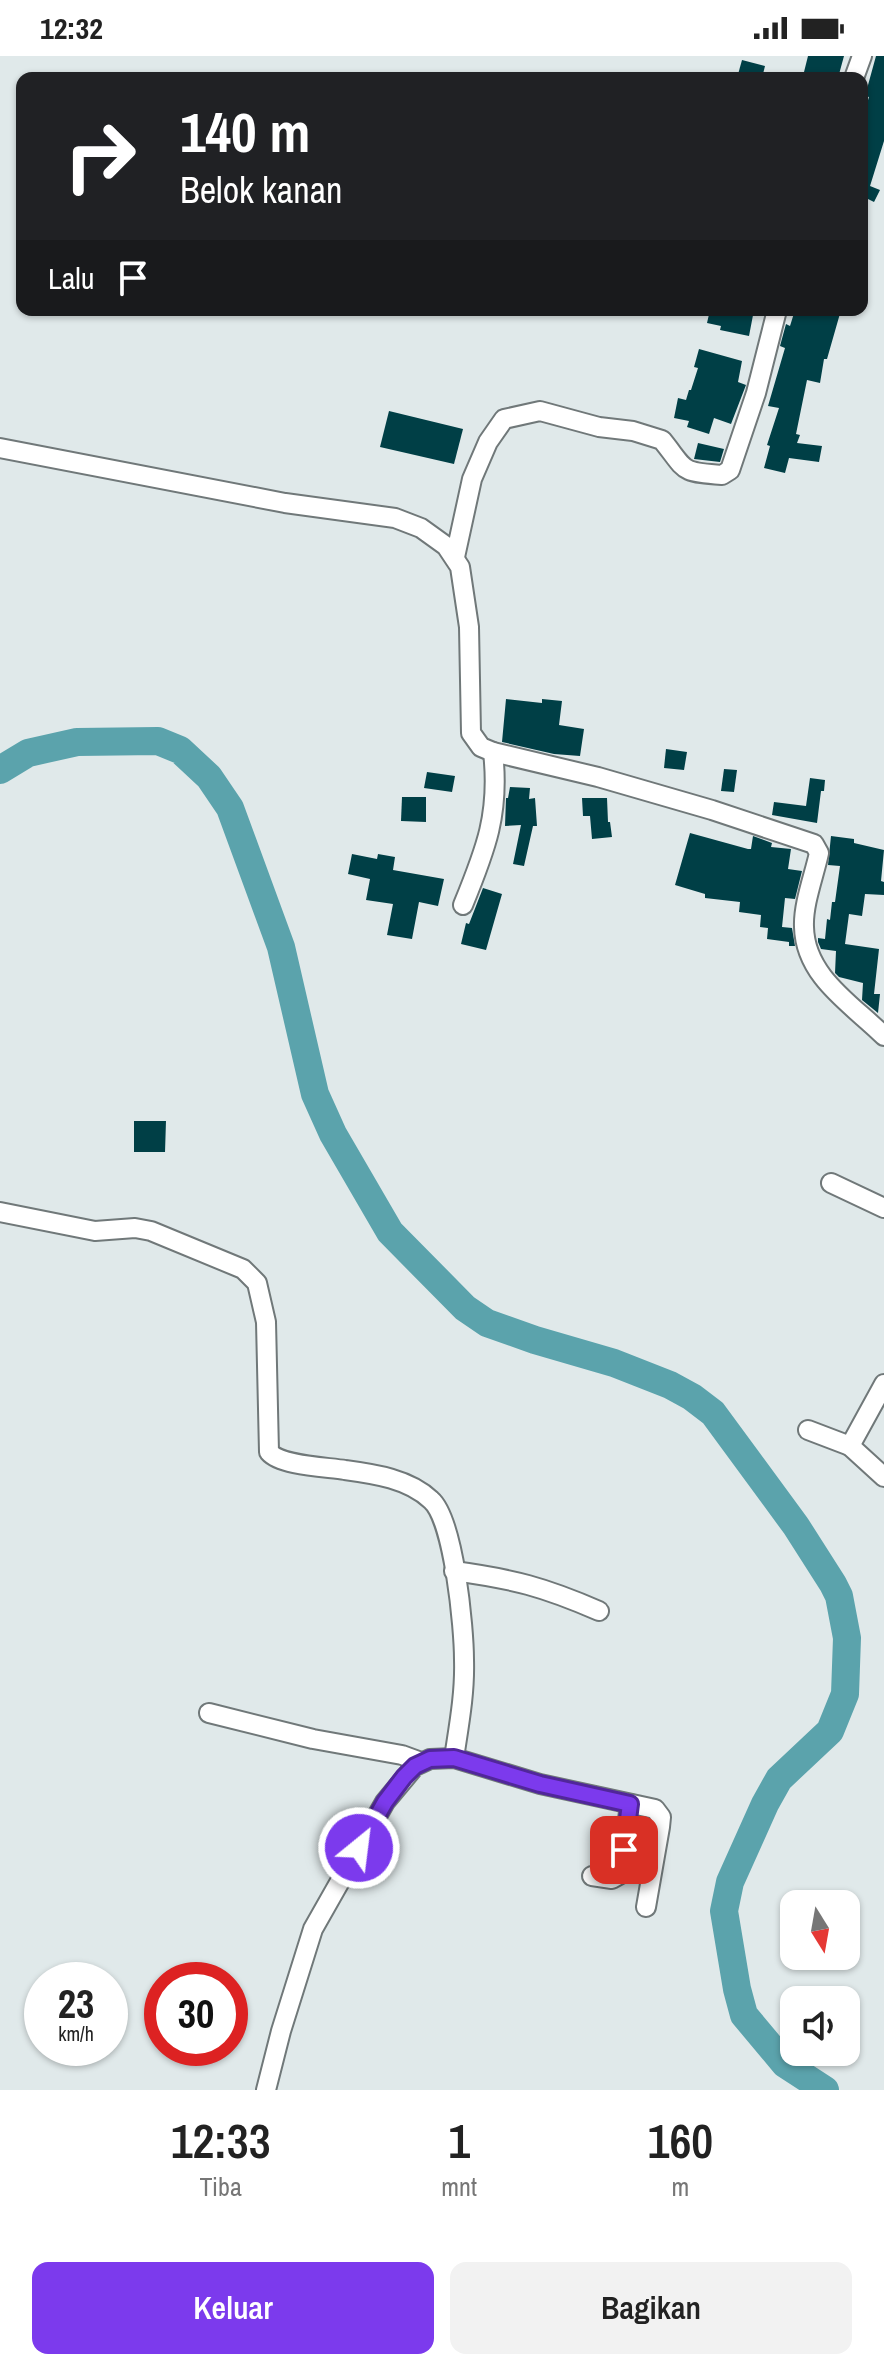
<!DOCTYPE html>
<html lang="id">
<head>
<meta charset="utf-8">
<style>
	:root { --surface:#fff; --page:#f2f2f2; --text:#222; --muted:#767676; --accent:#7c3aed }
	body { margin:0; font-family:"Archivo Narrow",sans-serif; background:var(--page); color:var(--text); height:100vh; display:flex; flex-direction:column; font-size:30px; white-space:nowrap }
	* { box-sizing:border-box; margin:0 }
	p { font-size:26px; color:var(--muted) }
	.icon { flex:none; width:44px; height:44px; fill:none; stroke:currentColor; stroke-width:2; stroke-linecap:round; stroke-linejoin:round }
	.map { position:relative; height:2034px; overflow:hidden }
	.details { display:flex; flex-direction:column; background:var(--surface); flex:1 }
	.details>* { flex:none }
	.top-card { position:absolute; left:16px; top:16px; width:852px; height:244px; border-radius:16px; box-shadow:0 2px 6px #0004; background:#202124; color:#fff; overflow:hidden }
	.needle { width:52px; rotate:169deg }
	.tools { position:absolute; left:780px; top:1834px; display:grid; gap:16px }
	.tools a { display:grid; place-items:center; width:80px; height:80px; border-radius:16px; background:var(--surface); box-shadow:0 2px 6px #0004; font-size:40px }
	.speed { position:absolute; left:24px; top:1906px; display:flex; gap:16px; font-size:40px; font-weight:700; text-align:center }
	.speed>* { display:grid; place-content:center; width:104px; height:104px; border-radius:50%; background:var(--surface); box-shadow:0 2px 6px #0004; line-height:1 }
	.speed small { font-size:20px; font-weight:400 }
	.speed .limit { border:12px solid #d22; background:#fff; color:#111 }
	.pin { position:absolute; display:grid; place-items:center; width:68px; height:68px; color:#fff; margin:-34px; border-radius:16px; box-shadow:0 4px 12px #0006 }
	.me { position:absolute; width:88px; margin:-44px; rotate:29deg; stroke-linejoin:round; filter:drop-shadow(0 0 6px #0008) }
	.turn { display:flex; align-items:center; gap:28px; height:168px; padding:0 32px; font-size:36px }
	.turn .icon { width:104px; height:104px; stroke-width:2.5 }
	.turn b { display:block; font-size:56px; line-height:68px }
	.then { display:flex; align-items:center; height:76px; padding:0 32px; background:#0003; gap:16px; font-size:30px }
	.eta { display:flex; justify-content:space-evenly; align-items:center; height:136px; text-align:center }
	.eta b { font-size:48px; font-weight:600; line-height:56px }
	.cta { display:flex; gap:16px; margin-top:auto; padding:16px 32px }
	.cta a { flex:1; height:92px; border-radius:16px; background:var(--accent); color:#fff; font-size:32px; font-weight:600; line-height:92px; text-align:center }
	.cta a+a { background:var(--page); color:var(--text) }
	.status { display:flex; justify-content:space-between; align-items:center; height:56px; padding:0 40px; background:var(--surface); direction:ltr }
	.status svg { height:22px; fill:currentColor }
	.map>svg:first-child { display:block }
</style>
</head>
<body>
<div class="status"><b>12:32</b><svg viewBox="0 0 49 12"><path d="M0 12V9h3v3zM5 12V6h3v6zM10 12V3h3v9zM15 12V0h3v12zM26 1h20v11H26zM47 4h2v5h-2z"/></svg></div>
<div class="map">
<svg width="884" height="2034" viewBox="0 0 884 2034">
	<rect width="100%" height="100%" fill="#e0e9ea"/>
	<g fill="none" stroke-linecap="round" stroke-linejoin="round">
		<polyline stroke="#5ba3ac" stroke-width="28" points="0,714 28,697 77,686 158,685 180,694 209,721 230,752 281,891 315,1038 333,1078 390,1176 465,1252 487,1267 535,1284 614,1307 670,1329 692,1341 713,1357 796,1470 833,1528 839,1540 847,1582 845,1638 830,1675 779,1723 765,1748 730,1826 724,1855 737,1933 744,1959 785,2008 825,2034"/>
	</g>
	<g fill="#003f46">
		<polygon points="808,0 844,0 838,22 826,22 804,16"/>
		<polygon points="876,0 884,0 884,85 870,130 880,134 874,146 866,142 864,145 862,145 862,63 869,41 865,40"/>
		<polygon points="742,4 765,10 762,22 737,22"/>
		<polygon points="710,254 754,254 749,280 720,274 721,270 707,267"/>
		<polygon points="795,254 841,254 827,303 824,303 820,327 807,324 796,378 800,379 797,387 822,390 819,406 789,402 785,417 764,412 770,390 767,389 779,352 768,350 785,292 780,290 786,268 790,270"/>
		<polygon points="699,293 742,305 738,326 746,329 731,368 714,362 709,378 687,371 689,365 674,362 678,342 686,344 689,334 691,334 698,312 694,311"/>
		<polygon points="389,355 463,373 454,408 380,391"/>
		<polygon points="698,387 724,393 720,406 694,403"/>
		<polygon points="506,643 542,647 542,643 562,645 559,669 584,673 580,700 554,698 502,686"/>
		<polygon points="666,693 687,696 684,714 664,712"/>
		<polygon points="724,713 737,714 734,736 721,735"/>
		<polygon points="427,716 455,720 452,736 424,732"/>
		<polygon points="810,722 825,724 824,735 821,735 817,767 772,759 774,746 806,750"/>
		<polygon points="510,731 530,732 529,743 535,742 537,770 533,770 524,810 513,808 521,769 505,770 506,742 508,742"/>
		<polygon points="402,741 426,741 426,766 401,765"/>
		<polygon points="582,742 607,742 608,766 610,766 612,781 592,783 590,760 583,760"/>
		<polygon points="690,777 748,793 751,793 753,780 772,787 771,791 791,793 788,813 802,815 795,843 785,842 782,871 792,872 795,890 789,890 789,886 767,883 768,872 760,871 761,859 739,856 740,846 705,842 705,838 675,829"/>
		<polygon points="831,780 854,783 854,787 884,794 881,825 884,826 884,839 865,838 862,860 849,858 845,888 879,893 874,938 880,938 878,957 862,944 863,927 839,921 835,917 836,895 821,893 818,886 818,882 825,883 827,863 830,864 832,846 835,846 840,810 828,809"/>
		<polygon points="352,798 377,803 378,798 395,801 393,814 444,823 438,850 419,846 412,883 387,879 393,848 366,844 370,823 348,818"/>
		<polygon points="483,832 502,838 486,894 461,888 466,867 469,868"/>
		<polygon points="134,1065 166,1065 165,1096 134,1096"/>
	</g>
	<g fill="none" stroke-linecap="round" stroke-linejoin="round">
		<defs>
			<g id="minor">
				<polyline points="854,22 862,0"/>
				<path d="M0,392L285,447L395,462L421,472L446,490L460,511L469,571L471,677L481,691L493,696L598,721L712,754L814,788L819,797C814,820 803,848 804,871C805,921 853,949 884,980"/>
				<path d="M455,501L472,423L488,386L504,363L540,355L599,371L633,375L662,384C687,415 679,416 722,419L730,414L756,337L777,254"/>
				<path d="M463,849C486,793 500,757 493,696"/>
				<polyline points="831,1127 884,1152"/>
				<path d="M0,1156L95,1175L135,1172L151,1175L243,1213L257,1227L266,1266L269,1396C281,1410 327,1411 345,1414C375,1418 409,1423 431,1444C454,1464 464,1572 464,1604C465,1637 459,1669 454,1702"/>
				<polyline points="808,1374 850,1390 884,1328"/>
				<polyline points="850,1390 884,1421"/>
				<path d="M454,1515C513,1523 544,1531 599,1555"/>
				<polyline points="209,1657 313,1683 402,1699 421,1706"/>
				<polyline points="592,1820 612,1823 621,1818 630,1748"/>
				<polyline points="266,2034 281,1975 313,1873 385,1746 415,1710 430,1703 454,1702 540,1728 655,1753 661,1761 660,1771 646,1851"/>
			</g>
		</defs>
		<use href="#minor" stroke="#707879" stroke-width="22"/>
		<use href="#minor" stroke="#fff" stroke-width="18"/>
	</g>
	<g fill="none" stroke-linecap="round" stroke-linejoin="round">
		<defs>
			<polyline id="route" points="359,1792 385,1746 404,1721 415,1710 430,1703 454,1702 540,1728 630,1748 624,1794"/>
		</defs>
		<use href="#route" stroke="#51269a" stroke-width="20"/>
		<use href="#route" stroke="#7c3aed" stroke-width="14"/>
	</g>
</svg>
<div class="tools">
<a><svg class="needle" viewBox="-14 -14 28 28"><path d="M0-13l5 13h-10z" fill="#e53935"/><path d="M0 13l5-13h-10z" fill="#767676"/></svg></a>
<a><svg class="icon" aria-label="sound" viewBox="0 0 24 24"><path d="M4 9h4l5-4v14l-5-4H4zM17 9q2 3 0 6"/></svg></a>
</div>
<div class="speed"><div>23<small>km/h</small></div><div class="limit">30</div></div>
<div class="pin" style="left:624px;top:1794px;background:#d93025"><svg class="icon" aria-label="arrive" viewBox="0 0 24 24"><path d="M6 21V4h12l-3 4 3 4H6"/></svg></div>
<svg class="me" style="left:359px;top:1792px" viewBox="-20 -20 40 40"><circle r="17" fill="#7c3aed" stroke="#fff" stroke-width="3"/><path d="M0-11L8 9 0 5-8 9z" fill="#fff"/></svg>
<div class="top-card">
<div class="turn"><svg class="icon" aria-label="right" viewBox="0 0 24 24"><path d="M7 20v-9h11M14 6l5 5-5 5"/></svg><div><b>140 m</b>Belok kanan</div></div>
<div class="then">Lalu<svg class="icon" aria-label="arrive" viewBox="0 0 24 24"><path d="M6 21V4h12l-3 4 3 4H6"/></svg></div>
</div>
</div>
<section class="details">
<div class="eta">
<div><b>12:33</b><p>Tiba</p></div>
<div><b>1</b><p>mnt</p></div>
<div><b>160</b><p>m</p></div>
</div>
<div class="cta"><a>Keluar</a><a>Bagikan</a></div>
</section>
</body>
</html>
